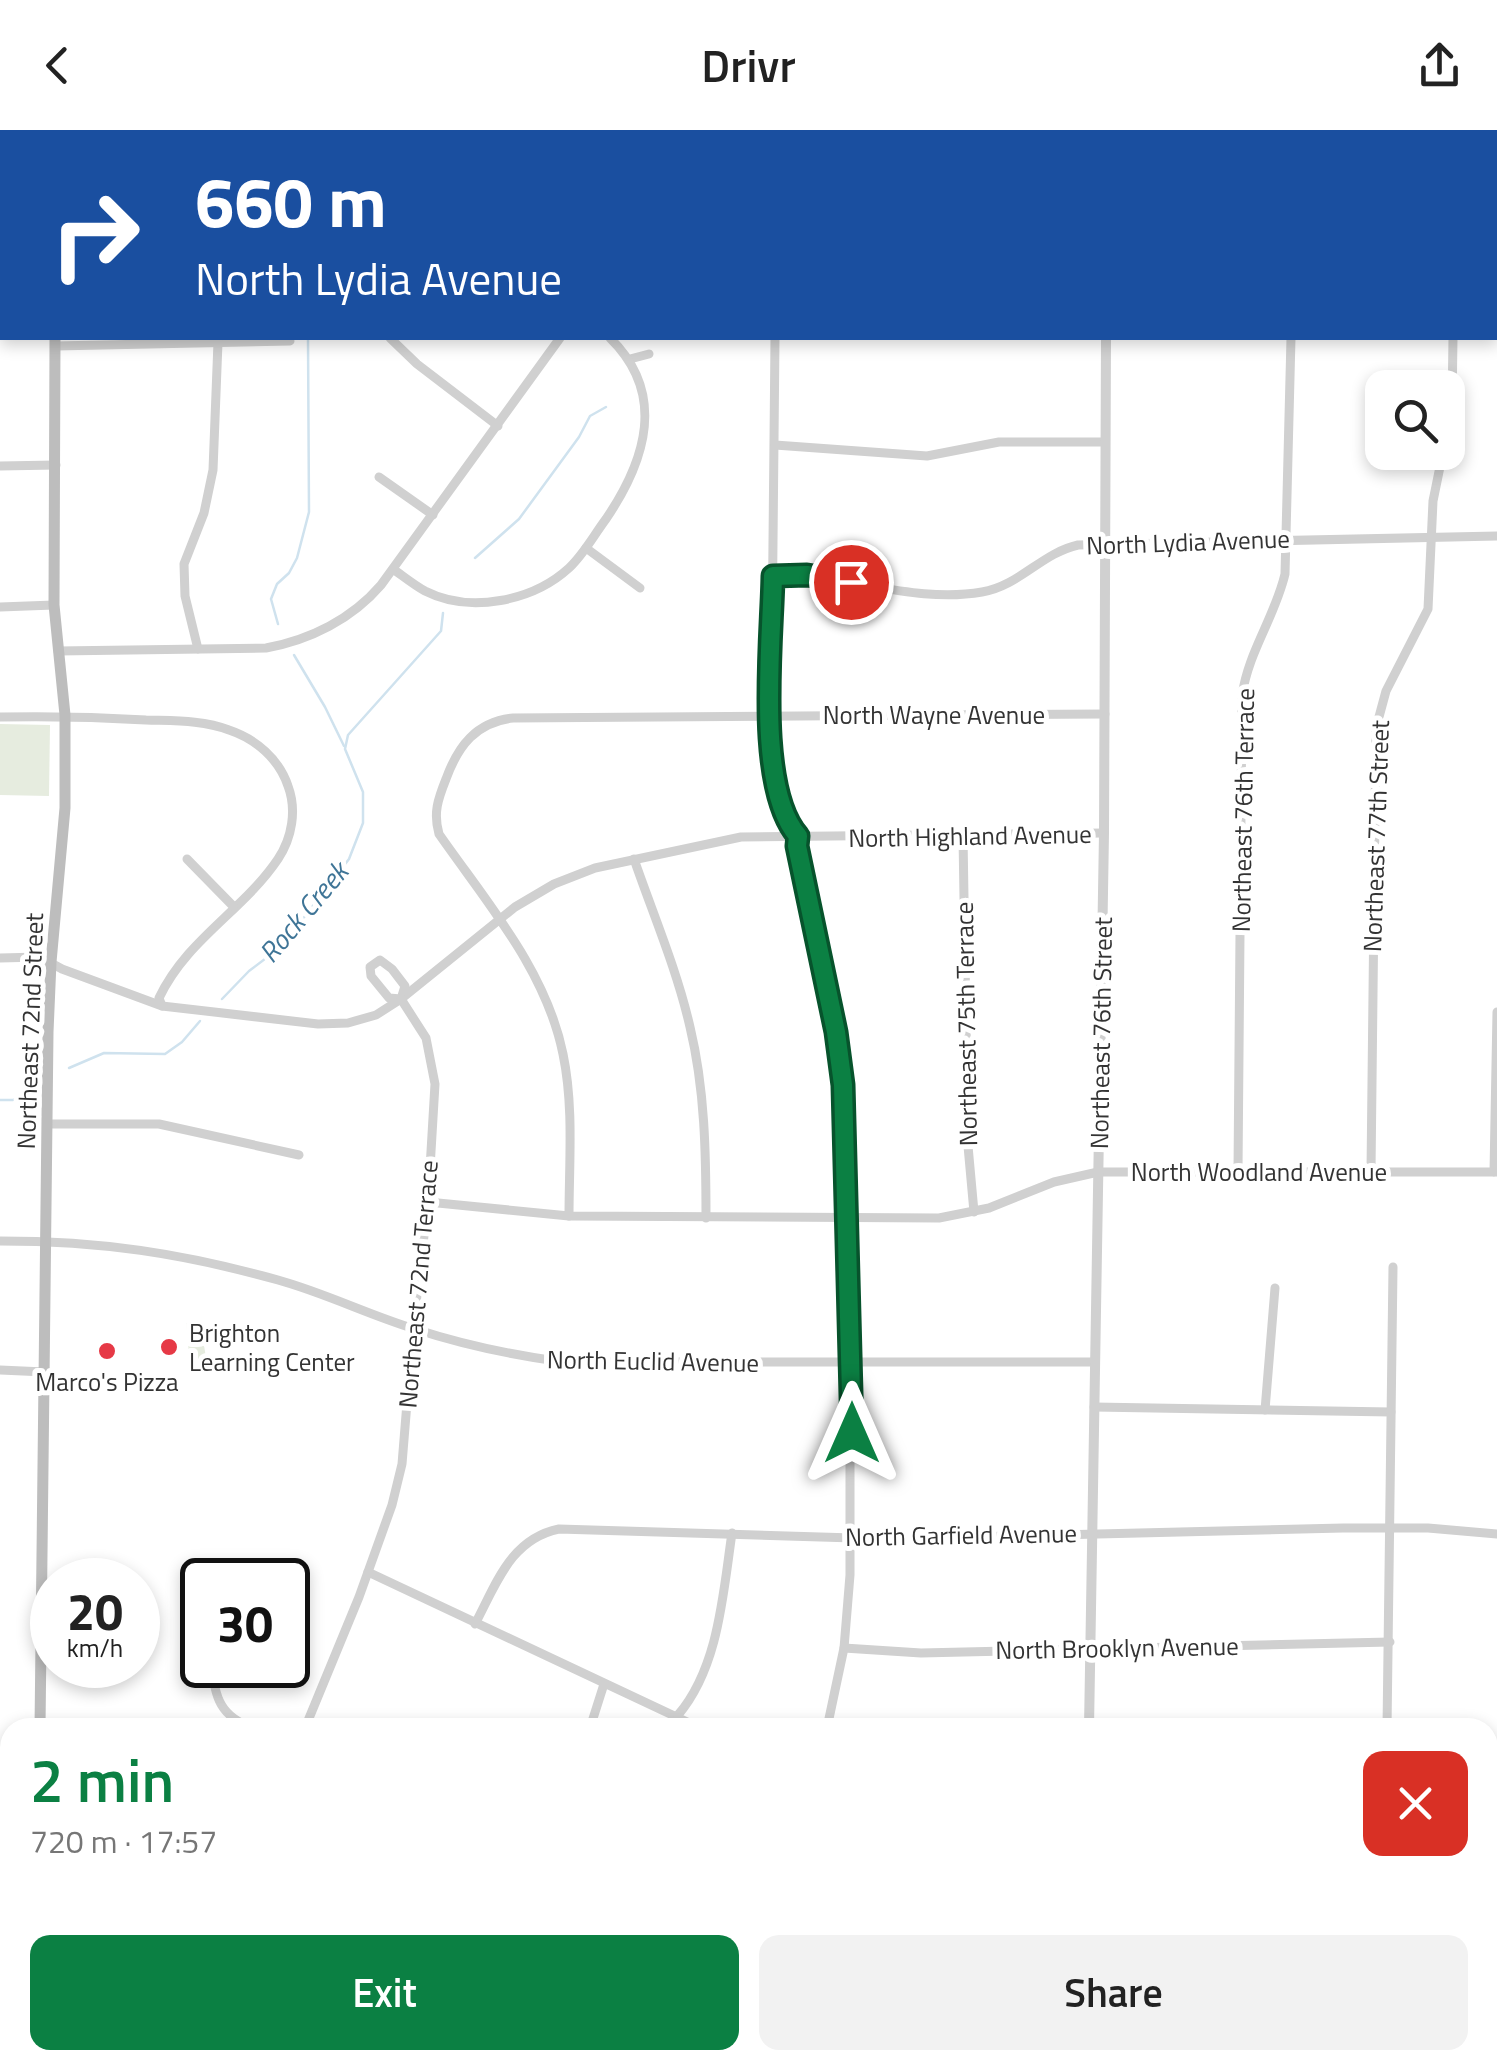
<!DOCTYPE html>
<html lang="en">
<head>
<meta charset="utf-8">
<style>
	:root { --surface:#fff; --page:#f2f2f2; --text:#222; --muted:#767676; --accent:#0b8043 }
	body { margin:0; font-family:"Titillium Web",sans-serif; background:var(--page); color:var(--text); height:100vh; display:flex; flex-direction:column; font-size:38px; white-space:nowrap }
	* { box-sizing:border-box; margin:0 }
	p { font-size:32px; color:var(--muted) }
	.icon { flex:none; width:55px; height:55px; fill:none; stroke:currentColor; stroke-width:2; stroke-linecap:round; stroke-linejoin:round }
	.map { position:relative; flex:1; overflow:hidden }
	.drawer { position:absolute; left:0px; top:1588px; width:1498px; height:352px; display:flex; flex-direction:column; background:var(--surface); border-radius:30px 30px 0 0; box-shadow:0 5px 15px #0003 }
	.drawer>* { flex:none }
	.banner { position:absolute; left:0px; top:0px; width:1498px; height:210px; box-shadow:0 5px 15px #0003; background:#1a4fa0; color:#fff; overflow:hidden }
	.tools { position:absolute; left:1365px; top:240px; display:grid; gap:20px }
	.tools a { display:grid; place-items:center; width:100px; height:100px; border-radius:20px; background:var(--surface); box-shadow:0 5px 15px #0003; font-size:50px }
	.speed { position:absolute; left:30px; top:1428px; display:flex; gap:20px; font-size:50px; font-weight:700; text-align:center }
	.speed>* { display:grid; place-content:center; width:130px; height:130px; border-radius:50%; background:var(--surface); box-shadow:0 5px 15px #0003; line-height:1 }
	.speed small { font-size:25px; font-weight:400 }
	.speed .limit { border:5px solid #111; border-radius:15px; background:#fff; color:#111 }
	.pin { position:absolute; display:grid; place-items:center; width:85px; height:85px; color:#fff; margin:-42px; border:5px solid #fff; border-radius:50%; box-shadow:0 2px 10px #0007 }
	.me { position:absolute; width:110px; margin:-55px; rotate:0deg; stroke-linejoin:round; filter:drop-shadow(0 0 8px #0008) }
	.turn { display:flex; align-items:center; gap:35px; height:210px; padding:0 30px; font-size:45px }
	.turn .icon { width:130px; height:130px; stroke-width:2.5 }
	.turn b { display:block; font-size:70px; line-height:85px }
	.round { display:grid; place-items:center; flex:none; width:105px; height:105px; border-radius:20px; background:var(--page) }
	.headline { display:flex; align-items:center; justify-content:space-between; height:170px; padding:0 30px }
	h1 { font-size:60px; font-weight:600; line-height:75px; color:var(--accent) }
	.action { display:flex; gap:20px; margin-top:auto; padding:20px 30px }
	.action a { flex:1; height:115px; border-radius:20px; background:var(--accent); color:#fff; font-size:40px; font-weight:600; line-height:115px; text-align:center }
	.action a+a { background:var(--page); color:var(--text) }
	header { display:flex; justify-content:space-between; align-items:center; height:130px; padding:0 30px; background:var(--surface); font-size:45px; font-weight:600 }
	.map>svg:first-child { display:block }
</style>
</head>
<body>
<header><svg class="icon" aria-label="back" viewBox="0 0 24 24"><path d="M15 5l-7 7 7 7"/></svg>Drivr<svg class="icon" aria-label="share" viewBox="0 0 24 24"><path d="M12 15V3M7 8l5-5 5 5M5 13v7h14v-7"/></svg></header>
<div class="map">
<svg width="1497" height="1939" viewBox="0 0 1497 1939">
	<rect width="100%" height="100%" fill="#fff"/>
	<g fill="#e6ecdf">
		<polygon points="0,594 50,595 49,666 0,665"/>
		<polygon points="200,1191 208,1240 191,1244 186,1193"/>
		<polygon points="1013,1930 1081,1930 1081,1939 1012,1939"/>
	</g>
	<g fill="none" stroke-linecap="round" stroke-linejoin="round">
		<g stroke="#cfe2ee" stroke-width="2.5">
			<polyline points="475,428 519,389 579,307 590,286 606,277"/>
			<polyline points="278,494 271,469 277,454 289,443 297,428 309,382 308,208"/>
			<polyline points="294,525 325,577 344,616"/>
			<polyline points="222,869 249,841 282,816 349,729 363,693 363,662 345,619 348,605 441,501 443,483"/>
			<polyline points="69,938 104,923 165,924 182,912 200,891"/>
			<polyline points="0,970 13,970 32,960"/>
			<polyline points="1059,1930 1059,1939"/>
		</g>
		<g stroke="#d0d0d0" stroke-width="9">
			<polyline points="577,2 577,0"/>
			<polyline points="948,2 948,0"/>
			<polyline points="1297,2 1297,0"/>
			<polyline points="1455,2 1455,0"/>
			<polyline points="390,208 417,234 498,296"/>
			<path d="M775,208L771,615C774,645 778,683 798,706L797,717L841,934L850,1125V1445L844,1518L827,1598"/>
			<polyline points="55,216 290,211"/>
			<polyline points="630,229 649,224"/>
			<polyline points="1448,305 1452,275 1453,208"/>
			<polyline points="775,315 927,326 999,312 1104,312"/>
			<polyline points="0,336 56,335"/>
			<polyline points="379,347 433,385"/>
			<polyline points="586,418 640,458"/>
			<path d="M393,439C403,446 414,455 425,461C470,484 533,471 569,438C584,424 594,405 606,389C646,330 667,264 610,208"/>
			<path d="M773,446C843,443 913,474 982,462C1019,456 1042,423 1078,415L1497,406"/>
			<polyline points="0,477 54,475"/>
			<polyline points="198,519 185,466 184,434 204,383 213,340 218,212"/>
			<path d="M58,521L266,518C310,510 352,489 381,455L560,208"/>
			<path d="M0,587C49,586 97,587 146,590C174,591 203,590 229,600C256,609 279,629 288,656C297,680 292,708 278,729C243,781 187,809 159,868L162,876"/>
			<polyline points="963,706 968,1016 974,1082"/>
			<polyline points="187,729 233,776"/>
			<path d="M634,729C653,784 677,840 690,897C705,959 706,1025 706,1088"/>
			<polyline points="0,828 40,827 62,839 162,876 318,894 348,893 376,885 401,869 515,777 554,754 595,738 741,707 1104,703"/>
			<polygon points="380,830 392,839 405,856 401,869 389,868 371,846 370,837"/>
			<polyline points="47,994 159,994 299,1025"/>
			<path d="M1238,1041L1242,566C1248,522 1275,487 1285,444L1291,208"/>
			<polyline points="1371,1041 1376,598 1386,561 1428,479 1433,371 1443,322"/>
			<polyline points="1494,1042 1497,882"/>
			<polyline points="428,1072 569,1086 939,1088 989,1078 1054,1052 1098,1042 1497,1042"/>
			<path d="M569,1086C569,1033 574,977 563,924C546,840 487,773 439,704C433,683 438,669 446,649C458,616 476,592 513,588L1105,584"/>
			<path d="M0,1111C101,1111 181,1123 278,1150C325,1163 369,1185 415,1199C464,1215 512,1225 563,1232H1095"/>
			<polyline points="0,1240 45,1242"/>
			<polyline points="1094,1277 1391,1282"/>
			<polyline points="1265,1280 1275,1158"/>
			<polyline points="368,1442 700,1598"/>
			<path d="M475,1494C496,1455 510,1409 559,1399L887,1409L1343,1398H1428L1497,1404"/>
			<polyline points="844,1518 921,1523 1390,1512"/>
			<path d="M212,1535C214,1567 221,1588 254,1598"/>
			<path d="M678,1585C719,1537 723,1463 732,1403"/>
			<polyline points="305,1598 359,1467 392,1375 402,1334 413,1199 428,1072 435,954 426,908 401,869"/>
			<polyline points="590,1598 604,1554"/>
			<polyline points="1387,1598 1393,1137"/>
			<polyline points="0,1636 10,1636"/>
			<polyline points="1488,1636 1497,1636"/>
			<polyline points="0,1745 10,1745"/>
			<polyline points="1488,1882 1497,1868"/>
			<polyline points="1488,1894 1497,1904"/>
			<polyline points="0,1907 10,1907"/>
			<polyline points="419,1930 421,1939"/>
			<polyline points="191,1938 275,1934 280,1930"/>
			<polyline points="577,1939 579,1930"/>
			<polyline points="1277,1939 1279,1930"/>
			<polyline points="1382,1939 1382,1930"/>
		</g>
		<g stroke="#d0d0d0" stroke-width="10">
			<polyline points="0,2 475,0"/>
			<polyline points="1111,2 1111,0"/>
			<polyline points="1089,1598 1104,703 1106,208"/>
			<polyline points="1087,1939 1087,1930"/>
		</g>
		<g stroke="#bdbdbd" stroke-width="11">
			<polyline points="56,0 56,2"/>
			<polyline points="40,1598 48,902 51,832 65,678 65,585 54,475 55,208"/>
			<polyline points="33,1939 34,1930"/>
		</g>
	</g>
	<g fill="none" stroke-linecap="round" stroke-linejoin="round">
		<defs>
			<path id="route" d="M851,452L807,445L773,446C772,510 755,657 798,706L797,716L836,902L843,955L852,1303"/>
		</defs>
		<use href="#route" stroke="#07532c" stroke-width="25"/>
		<use href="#route" stroke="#0b8043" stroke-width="18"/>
	</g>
	<g fill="#e63946" stroke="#fff" stroke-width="4">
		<circle cx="169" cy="1217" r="10"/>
		<circle cx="107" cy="1221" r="10"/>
	</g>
	<g text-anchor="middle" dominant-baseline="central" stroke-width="10" stroke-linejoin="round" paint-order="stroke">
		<g font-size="25" fill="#333" stroke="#fff">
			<text transform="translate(1188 412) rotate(-2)">North Lydia Avenue</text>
			<text x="934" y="585">North Wayne Avenue</text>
			<text transform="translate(1243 680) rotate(-89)">Northeast 76th Terrace</text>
			<text transform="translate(970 706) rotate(-1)">North Highland Avenue</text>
			<text transform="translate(1376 706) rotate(-88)">Northeast 77th Street</text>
			<text transform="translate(966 894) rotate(-91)">Northeast 75th Terrace</text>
			<text transform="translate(30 901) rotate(-88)">Northeast 72nd Street</text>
			<text transform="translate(1101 903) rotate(-89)">Northeast 76th Street</text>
			<text x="1259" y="1042">North Woodland Avenue</text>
			<text transform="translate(418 1154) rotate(-85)">Northeast 72nd Terrace</text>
			<text transform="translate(653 1231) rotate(1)">North Euclid Avenue</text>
			<text transform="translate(961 1405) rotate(-1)">North Garfield Avenue</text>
			<text transform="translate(1117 1518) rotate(-1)">North Brooklyn Avenue</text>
		</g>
		<g font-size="25" fill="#333" stroke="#fff" text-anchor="start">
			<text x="189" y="1203">Brighton<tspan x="189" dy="29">Learning Center</tspan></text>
			<text x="107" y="1252" text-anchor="middle">Marco's Pizza</text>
		</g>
		<g font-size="28" font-style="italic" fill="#3f7597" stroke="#fff">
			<text transform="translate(303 782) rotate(-50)">Rock Creek</text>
		</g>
	</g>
</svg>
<div class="tools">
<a><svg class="icon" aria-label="search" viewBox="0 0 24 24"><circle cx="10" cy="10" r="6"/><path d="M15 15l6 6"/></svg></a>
</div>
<div class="speed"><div>20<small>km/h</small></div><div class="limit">30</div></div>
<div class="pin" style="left:851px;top:452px;background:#d93025"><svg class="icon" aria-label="arrive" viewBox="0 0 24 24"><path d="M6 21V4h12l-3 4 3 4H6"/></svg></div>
<svg class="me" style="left:852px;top:1303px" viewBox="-20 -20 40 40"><path d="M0-17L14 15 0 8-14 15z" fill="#0b8043" stroke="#fff" stroke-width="4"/></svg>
<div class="banner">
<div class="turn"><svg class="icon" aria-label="right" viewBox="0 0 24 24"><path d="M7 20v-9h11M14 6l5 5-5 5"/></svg><div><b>660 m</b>North Lydia Avenue</div></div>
</div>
<section class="drawer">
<div class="headline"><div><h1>2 min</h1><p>720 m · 17:57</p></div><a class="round" style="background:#d93025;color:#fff"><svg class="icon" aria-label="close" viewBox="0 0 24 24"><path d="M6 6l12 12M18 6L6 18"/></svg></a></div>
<div class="action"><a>Exit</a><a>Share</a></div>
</section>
</div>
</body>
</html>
